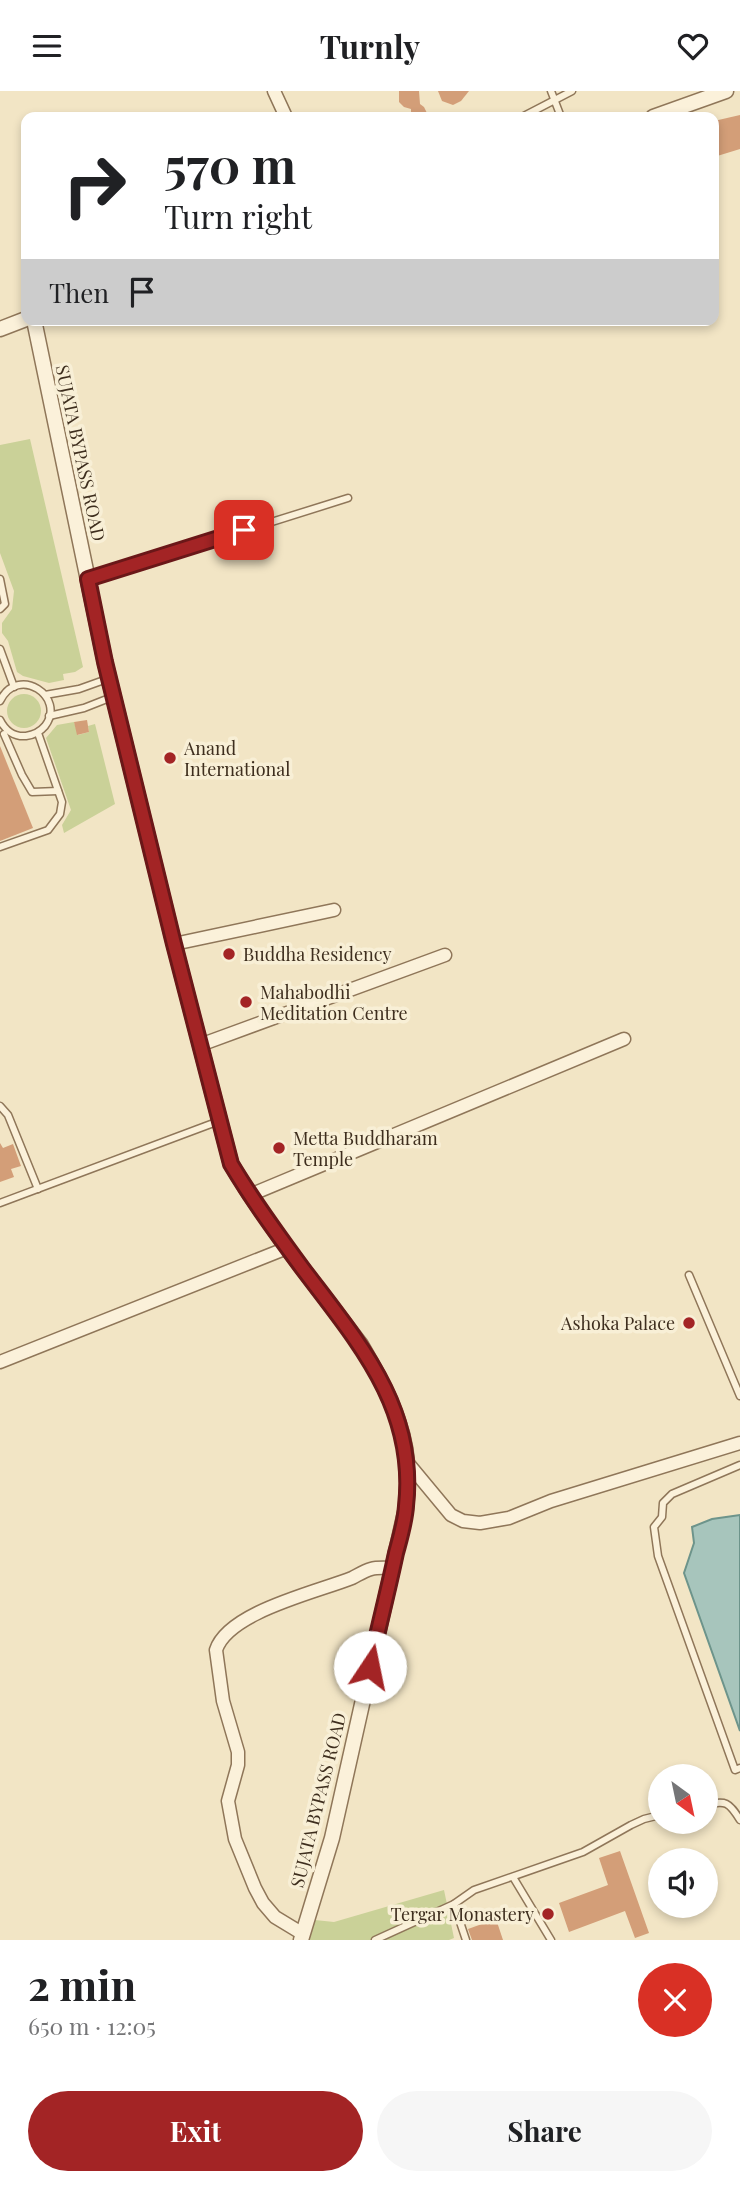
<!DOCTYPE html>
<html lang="en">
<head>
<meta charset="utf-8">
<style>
	:root { --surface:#fff; --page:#f6f6f6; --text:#202124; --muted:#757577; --accent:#a32425 }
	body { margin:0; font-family:"Playfair Display",serif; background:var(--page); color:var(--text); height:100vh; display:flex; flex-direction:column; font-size:26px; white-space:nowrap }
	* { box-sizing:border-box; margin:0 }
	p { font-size:23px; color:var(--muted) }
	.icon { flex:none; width:38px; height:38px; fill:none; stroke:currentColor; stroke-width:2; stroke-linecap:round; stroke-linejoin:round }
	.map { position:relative; height:1849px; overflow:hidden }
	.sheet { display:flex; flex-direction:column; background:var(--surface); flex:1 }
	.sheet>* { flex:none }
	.hud { position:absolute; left:21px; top:21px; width:698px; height:214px; border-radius:14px; box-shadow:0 4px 10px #0003; background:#fff; color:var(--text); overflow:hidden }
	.needle { width:46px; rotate:147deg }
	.fabs { position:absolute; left:648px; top:1673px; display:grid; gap:14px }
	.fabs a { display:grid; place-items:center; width:70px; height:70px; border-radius:50%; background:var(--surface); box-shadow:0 4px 10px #0003; font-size:35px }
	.pin { position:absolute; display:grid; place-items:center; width:60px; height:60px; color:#fff; margin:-30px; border-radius:14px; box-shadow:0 4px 10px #0006 }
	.me { position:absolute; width:77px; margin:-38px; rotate:11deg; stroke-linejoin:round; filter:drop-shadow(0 0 5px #0008) }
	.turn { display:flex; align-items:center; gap:24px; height:147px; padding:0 28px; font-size:32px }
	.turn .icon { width:91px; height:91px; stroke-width:2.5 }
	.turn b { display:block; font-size:49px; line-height:60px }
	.then { display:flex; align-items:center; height:66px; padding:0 28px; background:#0003; gap:14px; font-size:26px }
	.round { display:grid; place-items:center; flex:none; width:74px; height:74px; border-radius:37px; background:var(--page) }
	.head { display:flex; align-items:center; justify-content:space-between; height:119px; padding:0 28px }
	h1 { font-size:42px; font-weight:700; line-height:52px }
	.button { display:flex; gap:14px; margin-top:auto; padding:14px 28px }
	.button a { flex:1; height:80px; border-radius:42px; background:var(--accent); color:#fff; font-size:28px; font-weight:700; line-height:80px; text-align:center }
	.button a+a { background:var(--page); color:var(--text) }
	header { display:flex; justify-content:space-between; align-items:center; height:91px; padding:0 28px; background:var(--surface); font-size:32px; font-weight:700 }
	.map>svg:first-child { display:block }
</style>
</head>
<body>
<header><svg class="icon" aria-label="menu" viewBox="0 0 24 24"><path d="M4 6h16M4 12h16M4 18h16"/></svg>Turnly<svg class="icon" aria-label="heart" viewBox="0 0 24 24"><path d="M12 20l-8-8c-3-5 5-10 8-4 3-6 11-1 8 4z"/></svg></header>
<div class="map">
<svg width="740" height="1849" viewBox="0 0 740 1849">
	<rect width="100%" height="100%" fill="#f2e5c5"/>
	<g fill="#cad198">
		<polygon points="30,348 83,576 75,581 63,583 64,589 49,592 23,585 17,581 8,550 2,542 2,532 12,518 14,500 0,462 0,354"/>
		<circle cx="24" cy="620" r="17"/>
		<polygon points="74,631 78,644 89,641 88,635 95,633 115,713 64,742 62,734 71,719 46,647 57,634"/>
		<polygon points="444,1799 454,1847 449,1849 309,1849 315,1829 334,1831"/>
	</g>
	<polygon fill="#a7c5bc" stroke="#6d948b" stroke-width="2" points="740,1424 740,1640 684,1482 694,1452 692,1436 712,1428"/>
	<g fill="#d39e78">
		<polygon points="399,0 419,0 420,13 424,16 429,26 411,26 411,18 404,16 399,11"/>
		<polygon points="438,0 469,0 461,10 453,14 442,10"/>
		<polygon points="740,24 740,58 714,66 714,30"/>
		<polygon points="87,629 89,641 77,644 74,631"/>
		<polygon points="0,655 33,737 0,750"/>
		<polygon points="0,1052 3,1057 13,1053 21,1075 11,1078 14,1086 0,1091"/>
		<polygon points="620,1760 649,1842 635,1847 625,1820 569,1841 559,1812 608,1794 599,1767"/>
		<polygon points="496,1828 503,1849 472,1849 468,1838"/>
	</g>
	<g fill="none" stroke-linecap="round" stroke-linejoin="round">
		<defs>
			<g id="service">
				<polyline points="551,0 561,26"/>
				<polyline points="522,26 572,0"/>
				<polyline points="0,488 5,513 0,518"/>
				<polyline points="90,488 348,407"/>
				<polyline points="0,558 14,596"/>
				<polyline points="45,604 79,598 107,588"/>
				<path d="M0,610C18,573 67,606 45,635C40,641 33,644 26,645C14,646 5,639 0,629"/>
				<polyline points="49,625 84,617 112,606"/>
				<polyline points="4,643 22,684 32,701 58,700"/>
				<polyline points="0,756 48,739 60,723 62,711 38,642"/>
				<polyline points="0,1015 8,1024 38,1098"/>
				<polyline points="0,1112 219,1030"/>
				<polyline points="689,1184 740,1305"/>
				<polyline points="740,1374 672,1403 663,1412 662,1426 654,1436 658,1465 735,1679 740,1677"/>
				<path d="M705,1714C726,1709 729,1711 740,1729"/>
				<polyline points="513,1786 551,1849"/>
				<polyline points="454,1813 466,1849"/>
				<polyline points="375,1849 454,1813 474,1799 583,1761 631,1734 644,1728 660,1724"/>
			</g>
			<g id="minor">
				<polyline points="274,0 286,26"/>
				<polyline points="174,853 334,819"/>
				<polyline points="200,954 445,864"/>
				<polyline points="250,1104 624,948"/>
				<polyline points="0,1271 287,1157"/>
				<polyline points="407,1371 451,1424 463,1430 480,1432 509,1427 551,1410 740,1352"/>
				<path d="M303,1843L275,1826L263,1812L255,1797L235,1748L228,1710L238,1674V1661L223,1610L216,1559C228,1521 317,1501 352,1487C358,1484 364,1480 371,1478C378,1476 386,1477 393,1477"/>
			</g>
			<g id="tertiary">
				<polyline points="653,26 726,0"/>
				<path d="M34,229L105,571L174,853L231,1073L250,1104L287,1157L361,1254C382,1290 404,1330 407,1372C409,1387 407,1402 406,1417L332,1747L301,1849"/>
				<polyline points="0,238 26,228"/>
			</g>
		</defs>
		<use href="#service" stroke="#8f7659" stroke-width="9"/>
		<use href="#minor" stroke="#8f7659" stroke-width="15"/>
		<use href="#tertiary" stroke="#8f7659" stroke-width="17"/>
		<use href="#service" stroke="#fbf1da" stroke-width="6"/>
		<use href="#minor" stroke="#fbf1da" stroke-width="12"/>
		<use href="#tertiary" stroke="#fbf1da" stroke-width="14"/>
	</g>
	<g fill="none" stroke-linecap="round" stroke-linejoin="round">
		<defs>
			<path id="route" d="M244,439L88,488L105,571L174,853L231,1073C253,1110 278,1144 303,1178C358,1251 417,1317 406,1415C405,1431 400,1447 396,1462C388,1500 378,1538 370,1576"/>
		</defs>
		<use href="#route" stroke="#6a1718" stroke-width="18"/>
		<use href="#route" stroke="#a32425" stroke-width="12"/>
	</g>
	<g fill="#a32425" stroke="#f8efd6" stroke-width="2.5">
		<circle cx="170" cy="667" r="7"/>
		<circle cx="229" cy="863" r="7"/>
		<circle cx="246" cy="911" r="7"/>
		<circle cx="279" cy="1057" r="7"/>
		<circle cx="689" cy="1232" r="7"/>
		<circle cx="548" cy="1823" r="7"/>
	</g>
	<g text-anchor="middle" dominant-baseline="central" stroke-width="7" stroke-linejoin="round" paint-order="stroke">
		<g font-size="18" fill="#3e2e1e" stroke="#f8efd6">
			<text transform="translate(81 362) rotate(78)">SUJATA BYPASS ROAD</text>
			<text transform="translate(318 1709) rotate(-76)">SUJATA BYPASS ROAD</text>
		</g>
		<g font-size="18" fill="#3e2e1e" stroke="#f8efd6" text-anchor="start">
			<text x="184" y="657">Anand<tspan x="184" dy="21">International</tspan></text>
			<text x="243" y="863">Buddha Residency</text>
			<text x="260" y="901">Mahabodhi<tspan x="260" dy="21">Meditation Centre</tspan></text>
			<text x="293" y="1047">Metta Buddharam<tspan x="293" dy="21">Temple</tspan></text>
			<text x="675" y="1232" text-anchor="end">Ashoka Palace</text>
			<text x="534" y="1823" text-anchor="end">Tergar Monastery</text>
		</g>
	</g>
</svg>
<div class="fabs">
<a><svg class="needle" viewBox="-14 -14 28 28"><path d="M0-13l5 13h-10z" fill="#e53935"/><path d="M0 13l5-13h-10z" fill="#757577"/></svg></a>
<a><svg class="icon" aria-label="sound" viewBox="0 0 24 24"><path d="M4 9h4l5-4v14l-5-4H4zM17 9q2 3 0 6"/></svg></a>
</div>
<div class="pin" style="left:244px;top:439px;background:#d93025"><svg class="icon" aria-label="arrive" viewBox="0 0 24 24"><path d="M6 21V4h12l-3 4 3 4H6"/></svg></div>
<svg class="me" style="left:370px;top:1576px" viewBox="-20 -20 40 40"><circle r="19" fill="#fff"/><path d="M0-13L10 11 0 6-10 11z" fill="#a32425"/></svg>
<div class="hud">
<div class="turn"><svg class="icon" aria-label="right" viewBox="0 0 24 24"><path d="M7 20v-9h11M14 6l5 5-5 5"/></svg><div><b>570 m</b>Turn right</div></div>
<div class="then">Then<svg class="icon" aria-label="arrive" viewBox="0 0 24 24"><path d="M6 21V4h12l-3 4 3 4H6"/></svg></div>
</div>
</div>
<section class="sheet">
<div class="head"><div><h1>2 min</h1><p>650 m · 12:05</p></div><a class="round" style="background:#d93025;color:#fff"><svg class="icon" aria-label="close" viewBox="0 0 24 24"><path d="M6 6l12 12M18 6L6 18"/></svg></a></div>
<div class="button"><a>Exit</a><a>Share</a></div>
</section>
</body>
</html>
